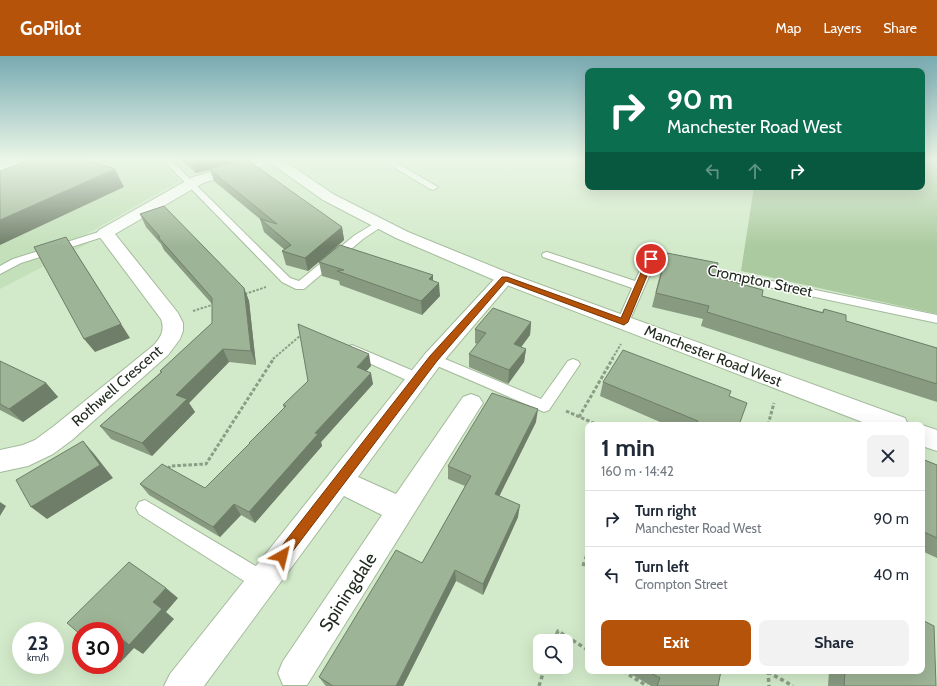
<!DOCTYPE html>
<html lang="en">
<head>
<meta charset="utf-8">
<style>
	:root { --surface:#fff; --page:#f2f2f3; --text:#1f2937; --muted:#747a83; --line:#e0e1e3; --accent:#b45309 }
	body { margin:0; font-family:Cabin,sans-serif; background:var(--page); color:var(--text); height:100vh; display:flex; flex-direction:column; font-size:15px; white-space:nowrap }
	* { box-sizing:border-box; margin:0 }
	p { font-size:13px; color:var(--muted) }
	.icon { flex:none; width:22px; height:22px; fill:none; stroke:currentColor; stroke-width:2; stroke-linecap:round; stroke-linejoin:round }
	.map { position:relative; flex:1; overflow:hidden }
	.side { position:absolute; left:585px; top:366px; width:340px; height:252px; display:flex; flex-direction:column; background:var(--surface); border-radius:8px; box-shadow:0 4px 16px #0002 }
	.side>* { flex:none }
	.banner { position:absolute; left:585px; top:12px; width:340px; height:122px; border-radius:8px; box-shadow:0 4px 16px #0002; background:#0b6e4f; color:#fff; overflow:hidden }
	.tools { position:absolute; left:533px; top:578px; display:grid; gap:8px }
	.tools a { display:grid; place-items:center; width:40px; height:40px; border-radius:8px; background:var(--surface); box-shadow:0 4px 16px #0002; font-size:20px }
	.speed { position:absolute; left:12px; top:566px; display:flex; gap:8px; font-size:20px; font-weight:700; text-align:center }
	.speed>* { display:grid; place-content:center; width:52px; height:52px; border-radius:50%; background:var(--surface); box-shadow:0 4px 16px #0002; line-height:1 }
	.speed small { font-size:10px; font-weight:400 }
	.speed .limit { border:6px solid #d22; background:#fff; color:#111 }
	.pin { position:absolute; display:grid; place-items:center; width:34px; height:34px; color:#fff; margin:-17px; border:2px solid #fff; border-radius:50%; box-shadow:0 1px 4px #0007 }
	.me { position:absolute; width:44px; margin:-22px; rotate:37deg; stroke-linejoin:round; filter:drop-shadow(0 0 3px #0008) }
	.turn { display:flex; align-items:center; gap:14px; height:84px; padding:0 16px; font-size:18px }
	.turn .icon { width:52px; height:52px; stroke-width:2.5 }
	.turn b { display:block; font-size:28px; line-height:34px }
	.lanes { display:flex; align-items:center; height:38px; padding:0 16px; background:#0003; justify-content:center; gap:20px; direction:ltr }
	.lanes .off { opacity:.35 }
	.round { display:grid; place-items:center; flex:none; width:42px; height:42px; border-radius:8px; background:var(--page) }
	.head { display:flex; align-items:center; justify-content:space-between; height:68px; padding:0 16px }
	h1 { font-size:24px; font-weight:700; line-height:30px }
	.primary-button { display:flex; gap:8px; margin-top:auto; padding:8px 16px }
	.primary-button a { flex:1; height:46px; border-radius:8px; background:var(--accent); color:#fff; font-size:16px; font-weight:700; line-height:46px; text-align:center }
	.primary-button a+a { background:var(--page); color:var(--text) }
	ul { padding:0; list-style:none }
	li { display:flex; align-items:center; gap:12px; height:56px; padding:0 16px; border-top:1px solid var(--line) }
	li div { flex:1 }
	li b { display:block; font-size:15px }
	li em { font-style:normal }
	header { display:flex; align-items:center; gap:24px; box-sizing:border-box; height:56px; padding:0 20px; background:var(--accent); color:#fff }
	header strong { font-size:19px }
	nav { display:flex; gap:22px; margin-inline-start:auto; font-size:14px }
	.map>svg:first-child { display:block }
</style>
</head>
<body>
<header>
<strong>GoPilot</strong>
<nav><a>Map</a><a>Layers</a><a>Share</a></nav>
</header>
<div class="map">
<svg width="937" height="630" viewBox="0 0 937 630">
	<rect width="100%" height="100%" fill="#d2eaca"/>
	<polygon fill="#c4e0ba" points="35,103 157,103 179,125 85,179 89,187 0,233 0,117"/>
	<polygon fill="#abca9f" points="922,103 937,104 937,258 741,215 754,131 922,131"/>
	<g fill="none" stroke-linecap="round" stroke-linejoin="round">
		<defs>
			<g id="service">
				<polygon points="162,103 170,103 290,222 299,225 355,179 375,167 379,166 384,169 363,183 304,233 296,233 282,226"/>
				<polygon points="380,103 390,103 438,131 433,134 430,133"/>
				<polygon points="105,174 110,177 109,179 21,207 0,218 0,210 13,203"/>
				<polygon points="547,196 635,225 645,203 651,200 937,259 937,267 655,207 629,266 627,269 623,270 619,269 617,266 632,232 543,201 542,199 543,197"/>
				<polygon points="352,289 423,319 425,323 423,327 418,328 413,327 347,297 345,294 347,291"/>
				<polygon points="433,298 541,343 568,305 573,303 578,305 580,308 549,354 544,356 428,306 426,303 428,300"/>
				<polygon points="145,444 269,518 272,525 269,532 262,535 255,532 139,458 136,452 139,446"/>
			</g>
			<g id="minor">
				<polygon points="12,103 31,103 29,106 0,115 0,107"/>
				<path d="M256,103H276L274,106L203,127L115,178L178,257L183,267V275L180,283L168,299L72,384L53,398L28,410L0,416V394L23,389L35,384L54,370L154,289C161,281 165,274 161,263L99,180L97,177L99,174L193,121Z"/>
				<polygon points="505,217 511,218 514,222 511,226 441,308 358,421 396,438 463,341 471,338 479,341 483,347 479,353 307,629 283,629 278,617 283,605 382,459 344,440 204,630 164,630 170,618 425,298 499,218"/>
			</g>
			<g id="primary">
				<polygon points="268,103 282,103 333,138 408,176 511,218 905,362 908,369 870,369 499,226 396,182 323,144 269,106"/>
				<polygon points="922,369 937,374 937,395 922,390"/>
			</g>
		</defs>
		<use href="#service" stroke="#a3ba9b" stroke-width="2"/>
		<use href="#minor" stroke="#a3ba9b" stroke-width="2"/>
		<use href="#primary" stroke="#a3ba9b" stroke-width="2"/>
		<g stroke="#8b9d85" stroke-width="2" stroke-dasharray="2.5 1.5" stroke-linecap="butt">
			<polyline points="245,238 266,231"/>
			<polyline points="193,255 215,248"/>
			<polyline points="273,303 301,279"/>
			<polyline points="612,303 621,288"/>
		</g>
		<g stroke="#8b9d85" stroke-width="3" stroke-dasharray="3.5 2" stroke-linecap="butt">
			<polyline points="566,355 598,369"/>
			<polyline points="579,361 613,302"/>
			<polyline points="768,369 774,347"/>
			<polyline points="168,413 170,410 206,408 274,302"/>
		</g>
		<g stroke="#8b9d85" stroke-width="3.5" stroke-dasharray="4 3" stroke-linecap="butt">
			<polyline points="583,510 588,496"/>
			<polyline points="554,585 558,575 588,594"/>
			<polyline points="623,615 647,630"/>
			<polyline points="768,615 769,630"/>
			<polyline points="768,616 793,630"/>
			<polyline points="539,630 545,611"/>
		</g>
		<use href="#service" fill="#fff" fill-rule="evenodd"/>
		<use href="#minor" fill="#fff" fill-rule="evenodd"/>
		<use href="#primary" fill="#fff" fill-rule="evenodd"/>
	</g>
	<g fill="#889b81">
		<polygon points="180,103 237,103 238,105 342,171 344,184 326,201 433,219 433,225 440,240 422,259 340,229 339,225 322,220 319,206 308,215 286,209 282,195 285,194 264,176 260,163 214,125 210,114 196,117"/>
		<polygon points="140,158 244,232 249,245 256,309 229,306 189,347 195,356 152,400 111,383 100,370 161,316 160,315 212,267 212,248 164,194 161,188 146,171"/>
		<polygon points="667,197 716,221 762,240 822,256 824,253 846,265 937,292 937,346 701,270 703,263 652,251 662,210"/>
		<polygon points="531,266 530,279 521,291 526,293 524,306 508,328 469,311 469,298 477,288 475,287 475,273"/>
		<polygon points="0,305 46,327 58,341 23,366 0,354"/>
		<polygon points="371,310 366,315 373,328 321,386 322,390 255,467 241,459 220,481 149,439 140,428 205,432 249,388 249,387 284,352 283,349 308,325"/>
		<polygon points="603,326 729,340 739,369 667,369 600,340"/>
		<polygon points="536,366 499,440 518,461 483,539 456,525 403,630 326,630 325,629 319,621 422,507 465,430 448,423 448,410"/>
		<polygon points="922,403 937,409 937,502 922,495"/>
		<polygon points="626,615 721,615 718,630 651,630"/>
		<polygon points="829,615 922,615 936,630 828,630"/>
	</g>
	<g fill="#6f7e69">
		<polygon points="209,103 237,103 238,106 196,117 192,107"/>
		<polygon points="115,113 124,131 0,189 0,164"/>
		<polygon points="342,171 344,184 308,215 305,202"/>
		<polygon points="66,181 130,282 95,296 84,283"/>
		<polygon points="433,219 433,232 439,227 440,240 422,259 421,245 429,223"/>
		<polygon points="244,232 249,245 256,309 251,295"/>
		<polygon points="531,266 530,279 513,302 514,288"/>
		<polygon points="223,293 229,306 189,347 195,356 152,400 142,387 176,339"/>
		<polygon points="526,293 524,306 508,328 509,314"/>
		<polygon points="369,298 371,310 359,323 357,311"/>
		<polygon points="371,317 373,328 321,386 322,390 255,467 249,456 315,377"/>
		<polygon points="46,327 58,341 23,366 9,353"/>
		<polygon points="538,353 536,366 494,451 495,438"/>
		<polygon points="83,385 95,399 113,422 47,463 31,451"/>
		<polygon points="0,446 6,450 0,460"/>
		<polygon points="234,448 241,459 220,481 213,471"/>
		<polygon points="520,449 518,461 483,539 483,528"/>
		<polygon points="455,514 456,525 403,630 396,630"/>
		<polygon points="166,532 178,542 166,556 174,563 143,598 134,592 120,607 115,604 115,587"/>
	</g>
	<g fill="#9eb496" stroke="#6f7e69">
		<polygon points="33,103 82,103 115,113 0,164 0,115"/>
		<polygon points="187,103 209,103 192,107"/>
		<polygon points="246,103 342,171 305,202 282,195 291,189 260,163 277,168 209,113"/>
		<polygon points="164,150 244,232 251,295 223,293 176,339 187,343 142,387 100,370 162,316 160,315 212,267 212,242 158,181 160,181 140,158"/>
		<polygon points="66,181 121,268 84,283 34,191"/>
		<polygon points="340,189 433,219 429,223 439,227 421,245 337,215 344,214 319,206"/>
		<polygon points="667,197 718,207 716,221 763,234 762,240 823,257 824,253 846,259 846,265 937,292 937,328 707,256 709,250 656,237"/>
		<polygon points="493,252 531,266 514,288 526,293 509,314 469,298 486,277 475,273"/>
		<polygon points="298,268 369,298 357,311 371,317 315,377 318,378 249,456 234,448 213,471 140,428 162,408 205,432 250,387 249,387 286,350 283,349 308,325"/>
		<polygon points="623,294 731,335 729,340 747,347 739,369 696,369 698,365 603,326"/>
		<polygon points="0,305 46,327 9,353 0,348"/>
		<polygon points="492,337 538,353 495,438 520,449 483,528 455,514 396,630 333,630 319,621 396,494 422,507 471,420 448,410"/>
		<polygon points="83,385 100,409 31,451 16,424"/>
		<polygon points="922,403 937,409 937,482 922,475 923,462 922,461"/>
		<polygon points="129,506 166,532 153,546 162,553 129,589 120,581 115,587 115,575 81,575 81,579 67,567"/>
		<polygon points="922,564 934,570 936,630 844,630 845,615 922,615"/>
		<polygon points="647,615 721,615 718,630 657,630 660,622"/>
	</g>
	<linearGradient id="sky" x2="0" y2="1"><stop stop-color="#78aab2"/><stop offset="0.54" stop-color="#ebf6e7"/><stop offset="1" stop-color="#ebf6e7" stop-opacity="0"/></linearGradient>
	<rect width="937" height="191" fill="url(#sky)"/>
	<polygon fill="#b45309" stroke="#753606" points="651,201 654,203 628,266 624,269 506,225 437,305 286,504 282,506 277,504 275,500 277,496 430,300 502,221 507,221 621,262 647,203"/>
	<g text-anchor="middle" dominant-baseline="central" stroke-width="3" stroke-linejoin="round" paint-order="stroke">
		<g font-size="15" fill="#1f281c" stroke="#fff">
			<text transform="translate(760 225) rotate(12)">Crompton Street</text>
			<text transform="translate(713 300) rotate(21)">Manchester Road West</text>
			<text transform="translate(117 330) rotate(-41)">Rothwell Crescent</text>
		</g>
		<g font-size="18" fill="#1f281c" stroke="#fff">
			<text transform="translate(348 536) rotate(-57)">Spiningdale</text>
		</g>
	</g>
</svg>
<div class="tools">
<a><svg class="icon" aria-label="search" viewBox="0 0 24 24"><circle cx="10" cy="10" r="6"/><path d="M15 15l6 6"/></svg></a>
</div>
<div class="speed"><div>23<small>km/h</small></div><div class="limit">30</div></div>
<div class="pin" style="left:651px;top:203px;background:#d93025"><svg class="icon" aria-label="arrive" viewBox="0 0 24 24"><path d="M6 21V4h12l-3 4 3 4H6"/></svg></div>
<svg class="me" style="left:282px;top:500px" viewBox="-20 -20 40 40"><path d="M0-17L14 15 0 8-14 15z" fill="#b45309" stroke="#fff" stroke-width="4"/></svg>
<div class="banner">
<div class="turn"><svg class="icon" aria-label="right" viewBox="0 0 24 24"><path d="M7 20v-9h11M14 6l5 5-5 5"/></svg><div><b>90 m</b>Manchester Road West</div></div>
<div class="lanes"><svg class="icon off" aria-label="left" viewBox="0 0 24 24"><path d="M17 20v-9H6M10 6l-5 5 5 5"/></svg><svg class="icon off" aria-label="ahead" viewBox="0 0 24 24"><path d="M12 20V5M6 11l6-6 6 6"/></svg><svg class="icon" aria-label="right" viewBox="0 0 24 24"><path d="M7 20v-9h11M14 6l5 5-5 5"/></svg></div>
</div>
<section class="side">
<div class="head"><div><h1>1 min</h1><p>160 m · 14:42</p></div><a class="round"><svg class="icon" aria-label="close" viewBox="0 0 24 24"><path d="M6 6l12 12M18 6L6 18"/></svg></a></div>
<ul>
<li><svg class="icon" aria-label="right" viewBox="0 0 24 24"><path d="M7 20v-9h11M14 6l5 5-5 5"/></svg><div><b>Turn right</b><p>Manchester Road West</p></div><em>90 m</em></li>
<li><svg class="icon" aria-label="left" viewBox="0 0 24 24"><path d="M17 20v-9H6M10 6l-5 5 5 5"/></svg><div><b>Turn left</b><p>Crompton Street</p></div><em>40 m</em></li>
</ul>
<div class="primary-button"><a>Exit</a><a>Share</a></div>
</section>
</div>
</body>
</html>
